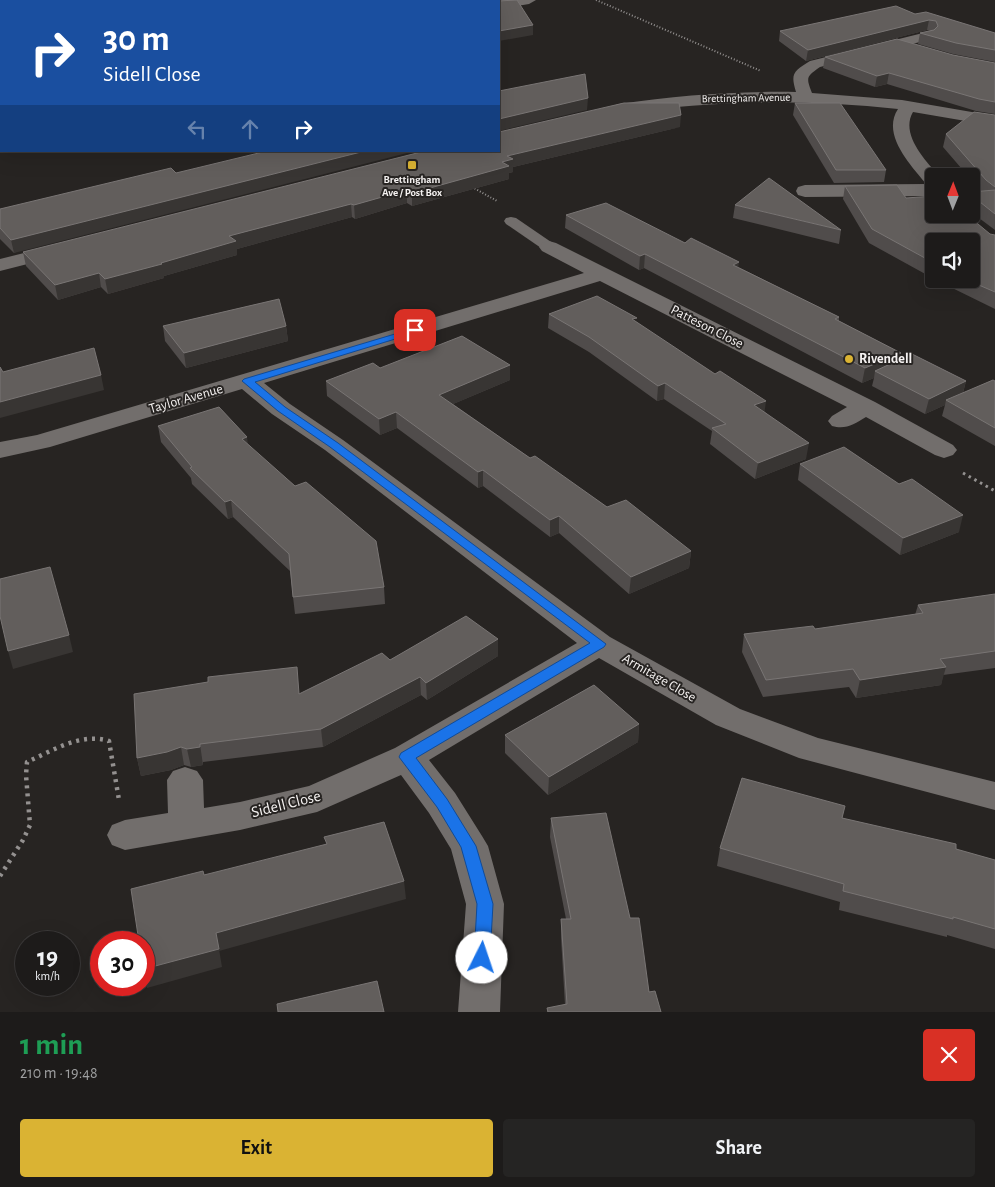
<!DOCTYPE html>
<html lang="en">
<head>
<meta charset="utf-8">
<style>
	:root { --surface:#1d1b1a; --page:#252423; --text:#f1f3f6; --muted:#a0a1a2; --line:#3b3939; --accent:#dab333 }
	body { margin:0; font-family:"Alegreya Sans",sans-serif; background:var(--page); color:var(--text); height:100vh; display:flex; flex-direction:column; font-size:19px; white-space:nowrap }
	* { box-sizing:border-box; margin:0 }
	p { font-size:16px; color:var(--muted) }
	.icon { flex:none; width:28px; height:28px; fill:none; stroke:currentColor; stroke-width:2; stroke-linecap:round; stroke-linejoin:round }
	.map { position:relative; height:1012px; overflow:hidden }
	.sheet { display:flex; flex-direction:column; background:var(--surface); flex:1 }
	.sheet>* { flex:none }
	.guide { position:absolute; left:0px; top:0px; width:500px; height:152px; box-shadow:0 5px 20px #0002,0 0 0 1px var(--line); background:#1a4fa0; color:#fff; overflow:hidden }
	.needle { width:32px; rotate:1deg }
	.controls { position:absolute; left:925px; top:168px; display:grid; gap:10px }
	.controls a { display:grid; place-items:center; width:55px; height:55px; border-radius:5px; background:var(--surface); box-shadow:0 5px 20px #0002,0 0 0 1px var(--line); font-size:25px }
	.speed { position:absolute; left:15px; top:931px; display:flex; gap:10px; font-size:25px; font-weight:700; text-align:center }
	.speed>* { display:grid; place-content:center; width:65px; height:65px; border-radius:50%; background:var(--surface); box-shadow:0 5px 20px #0002,0 0 0 1px var(--line); line-height:1 }
	.speed small { font-size:12px; font-weight:400 }
	.speed .limit { border:8px solid #d22; background:#fff; color:#111 }
	.pin { position:absolute; display:grid; place-items:center; width:42px; height:42px; color:#fff; margin:-21px; border-radius:10px; box-shadow:0 2px 8px #0006 }
	.me { position:absolute; width:55px; margin:-28px; rotate:4deg; stroke-linejoin:round; filter:drop-shadow(0 0 4px #0008) }
	.turn { display:flex; align-items:center; gap:18px; height:105px; padding:0 20px; font-size:22px }
	.turn .icon { width:65px; height:65px; stroke-width:2.5 }
	.turn b { display:block; font-size:35px; line-height:42px }
	.lanes { display:flex; align-items:center; height:48px; padding:0 20px; background:#0003; justify-content:center; gap:25px; direction:ltr }
	.lanes .off { opacity:.35 }
	.round { display:grid; place-items:center; flex:none; width:52px; height:52px; border-radius:5px; background:var(--page) }
	.overview { display:flex; align-items:center; justify-content:space-between; height:85px; padding:0 20px }
	h1 { font-size:30px; font-weight:700; line-height:38px; color:#1e9e55 }
	.cta { display:flex; gap:10px; margin-top:auto; padding:10px 20px }
	.cta a { flex:1; height:58px; border-radius:5px; background:var(--accent); color:#111; font-size:20px; font-weight:700; line-height:58px; text-align:center }
	.cta a+a { background:var(--page); color:var(--text) }
	.map>svg:first-child { display:block }
</style>
</head>
<body>
<div class="map">
<svg width="995" height="1012" viewBox="0 0 995 1012">
	<rect width="100%" height="100%" fill="#272422"/>
	<g fill="none" stroke-linecap="round" stroke-linejoin="round">
		<g stroke="#949190" stroke-width="2" stroke-dasharray="1 2" stroke-linecap="butt">
			<polyline points="596,0 761,71"/>
			<polyline points="472,187 497,201"/>
		</g>
		<polyline stroke="#949190" stroke-width="3" stroke-dasharray="2.5 4" stroke-linecap="butt" points="963,473 995,491"/>
		<path stroke="#949190" stroke-width="4.5" stroke-dasharray="3 5" stroke-linecap="butt" d="M0,876L23,840L30,825L26,775L27,762C52,751 81,732 109,741L119,800"/>
		<polygon fill="#726e6c" fill-rule="evenodd" points="511,217 516,218 554,244 556,247 554,250 544,250 506,224 504,221 506,218"/>
		<g fill="#726e6c" fill-rule="evenodd">
			<path d="M927,32L932,33L934,36L932,39L820,67C806,77 806,77 812,93L902,100L995,116V126L913,112C900,134 925,160 939,176H934V196L805,197L798,195L796,191L798,187L805,185L926,184C911,165 881,135 898,109C803,99 714,100 619,114L613,112L611,109L613,106L619,104C678,95 737,91 796,92C790,73 794,71 810,61Z"/>
			<path d="M549,241L556,243L875,402L953,445L957,450L953,455L944,458L935,455L866,417C854,424 846,430 832,426L828,421L832,416L847,407L600,281L264,383L290,404L343,440L610,637L740,709L818,738L995,782V810L799,758L716,725L599,658L429,760L455,793L482,836L488,846L504,904L500,1012H458L466,904L451,849L429,813L401,775L317,812L240,830L125,850L112,845L107,835L112,825L125,820L168,813L167,780L173,771L185,767L197,771L203,780L204,808L240,802L309,786L395,748L577,643L325,450L272,414L242,389L50,447L0,458V442L37,435L584,273L542,251L539,247L542,243Z"/>
			<polygon points="60,244 67,246 70,250 67,254 0,271 0,259"/>
		</g>
		<polygon fill="#726e6c" fill-rule="evenodd" points="505,0 536,0 529,4 499,9 498,1"/>
	</g>
	<g fill="#504c4b" fill-rule="evenodd">
		<polygon points="915,14 995,33 995,62 953,54 918,44 920,33 931,31 927,30 806,61 779,41 780,31"/>
		<polygon points="953,55 995,63 995,114 976,111 887,84 875,87 823,68 825,57"/>
		<polygon points="795,103 886,170 884,182 834,183 793,115"/>
		<polygon points="995,115 995,230 971,212 971,192 981,191 971,180 971,176 968,176 943,147 946,134"/>
		<polygon points="680,127 513,167 513,172 509,173 509,179 412,206 407,203 355,219 352,217 237,249 237,255 164,276 164,278 108,294 101,287 58,300 26,266 23,252"/>
		<polygon points="176,173 14,253 0,239 0,209"/>
		<path d="M845,186L906,198L990,234L995,235V309L938,281L869,243L843,199ZM934,241L971,279H934Z"/>
		<polygon points="735,205 841,230 839,244 733,218"/>
		<polygon points="566,215 685,243 738,267 839,317 839,321 901,353 899,360 966,381 963,393 995,381 995,446 942,416 945,405 925,414 872,386 874,378 862,383 644,268 639,270 565,228"/>
		<polygon points="549,314 636,322 765,412 806,459 755,479 710,444 712,431 664,399 657,401 589,352 548,328"/>
		<polygon points="163,326 286,326 288,341 186,368 165,341"/>
		<polygon points="510,365 510,380 453,404 530,458 607,507 691,551 689,568 629,594 559,533 550,537 483,486 478,488 397,428 380,435 327,396 326,381 380,368"/>
		<polygon points="158,426 248,445 384,587 385,604 295,614 290,571 233,517 228,519 192,484 191,478 161,442"/>
		<polygon points="800,464 959,532 900,555 798,480"/>
		<polygon points="995,594 995,668 943,675 941,685 856,698 849,687 763,697 742,652 744,634 815,629 915,615 918,605"/>
		<polygon points="498,656 427,700 421,695 323,747 203,762 203,765 191,767 184,765 171,770 141,776 137,758 300,694 390,660"/>
		<polygon points="639,724 638,742 548,795 505,753 505,735"/>
		<polygon points="551,818 630,918 649,992 661,1012 547,1012 547,1008 565,1005 561,938 561,919 566,919 550,837"/>
		<polygon points="842,818 995,860 995,949 947,935 947,937 839,910 840,902 717,866 720,848"/>
	</g>
	<g fill="#383533">
		<polygon points="929,20 927,30 806,61 808,50"/>
		<polygon points="533,25 533,35 499,41 499,31"/>
		<polygon points="889,73 887,84 875,87 877,76"/>
		<polygon points="588,98 587,110 499,131 499,119"/>
		<polygon points="681,115 680,127 513,167 513,172 509,173 509,179 412,206 412,193 502,162 507,156"/>
		<rect x="0" y="121" width="1" height="12"/>
		<polygon points="365,151 415,151 14,253 11,240"/>
		<polygon points="407,190 407,203 355,219 354,205"/>
		<polygon points="351,204 352,217 237,249 237,255 164,276 164,278 108,294 105,279 161,263 229,236"/>
		<polygon points="645,254 644,268 639,270 640,256"/>
		<polygon points="739,262 737,276 733,265"/>
		<polygon points="99,273 101,287 58,300 55,285"/>
		<polygon points="286,326 288,341 186,368 184,353"/>
		<polygon points="901,353 898,368 875,371 874,378 862,383 865,368"/>
		<polygon points="510,365 510,380 439,410 439,395"/>
		<polygon points="101,375 104,390 0,418 0,402"/>
		<polygon points="966,381 962,396 946,400 945,405 925,414 929,399"/>
		<polygon points="665,383 664,399 657,401 658,386"/>
		<polygon points="766,401 764,416 754,405"/>
		<polygon points="396,412 397,428 380,435 379,419"/>
		<polygon points="247,437 249,453 242,439"/>
		<polygon points="809,443 806,459 755,479 758,463"/>
		<polygon points="483,470 483,486 478,488 478,472"/>
		<polygon points="231,500 233,517 228,519 225,502"/>
		<polygon points="963,515 959,532 900,555 903,538"/>
		<polygon points="559,516 559,533 550,537 550,520"/>
		<polygon points="691,551 689,568 629,594 631,577"/>
		<polygon points="69,635 73,652 13,669 8,651"/>
		<polygon points="498,639 498,656 427,700 426,683"/>
		<polygon points="946,667 941,685 856,698 860,680"/>
		<polygon points="420,677 421,695 323,747 321,729"/>
		<polygon points="639,724 638,742 548,795 549,777"/>
		<polygon points="200,744 203,765 191,767 187,749"/>
		<polygon points="181,747 184,765 171,770 141,776 137,758"/>
		<polygon points="404,881 406,899 219,951 216,933"/>
		<polygon points="219,949 222,967 147,988 144,974 144,969"/>
	</g>
	<g fill="#625e5c" stroke="#797574">
		<polygon points="68,0 250,0 256,1 63,1"/>
		<polygon points="413,0 498,0 498,1 517,0 533,25 499,31 499,1 414,1"/>
		<polygon points="896,6 915,14 926,12 995,33 995,50 956,43 920,33 934,30 938,26 936,21 929,20 808,50 780,31"/>
		<polygon points="1,13 1,121 0,121 0,14"/>
		<polygon points="897,39 953,55 995,63 995,102 979,99 889,73 877,76 825,57"/>
		<polygon points="585,74 588,98 499,119 499,91"/>
		<polygon points="624,103 679,103 681,115 507,156 513,159 502,162 509,166 412,193 407,190 354,205 351,204 229,236 236,241 161,263 162,264 105,279 99,273 55,285 23,252 425,151 499,151 499,132"/>
		<polygon points="795,103 840,103 886,170 836,170"/>
		<polygon points="974,112 995,115 995,187 986,180 946,134"/>
		<polygon points="267,151 365,151 11,240 0,228 0,209 171,168 176,173"/>
		<polygon points="769,178 841,230 735,205"/>
		<polygon points="897,185 906,198 934,196 934,214 966,214 990,234 995,235 995,292 965,279 971,279 971,241 934,241 934,263 872,229 845,186"/>
		<polygon points="995,190 995,214 975,198 971,198 971,192"/>
		<polygon points="606,203 685,243 691,238 739,262 733,265 839,317 835,319 901,353 865,368 645,254 640,256 566,215"/>
		<polygon points="597,296 637,318 632,319 715,374 720,371 766,401 754,405 809,443 758,463 712,428 726,424 665,383 658,386 589,337 549,314"/>
		<polygon points="279,299 286,326 184,353 163,326"/>
		<polygon points="462,336 510,365 439,395 530,458 535,456 607,507 626,500 691,551 631,577 559,516 550,520 483,470 478,472 396,412 379,419 326,381 373,363 380,368"/>
		<polygon points="94,348 101,375 0,402 0,367 3,372"/>
		<polygon points="912,354 966,381 929,399 875,371"/>
		<polygon points="993,380 995,381 995,428 946,400"/>
		<polygon points="219,407 247,437 242,439 295,486 306,482 376,541 384,587 293,597 289,554 231,500 225,502 190,468 192,467 158,426"/>
		<polygon points="844,447 899,484 912,479 963,515 903,538 800,464"/>
		<polygon points="50,567 69,635 8,651 0,616 0,579"/>
		<polygon points="995,594 995,651 940,659 946,667 860,680 853,669 766,680 744,634 813,626 815,629 923,613 918,605"/>
		<polygon points="466,616 498,639 426,683 420,677 321,729 200,744 200,747 187,749 181,747 167,752 137,758 134,694 208,682 208,677 297,667 299,694 382,653 390,660"/>
		<polygon points="594,685 639,724 549,777 505,735"/>
		<polygon points="742,778 845,806 842,818 956,844 956,849 995,860 995,929 953,917 953,919 843,891 844,884 720,848"/>
		<polygon points="606,813 630,918 639,918 649,992 655,991 661,1012 548,1012 547,1008 567,1004 561,919 571,919 551,818"/>
		<polygon points="384,822 404,881 216,933 219,949 144,969 144,942 139,942 131,889 203,871 204,875 327,844 324,837"/>
		<polygon points="377,981 384,1012 278,1012 277,1004"/>
	</g>
	<polygon fill="#1a73e8" stroke="#114b97" points="415,328 418,329 418,332 255,382 285,407 338,443 606,644 604,647 416,758 447,799 476,846 493,904 490,958 488,963 482,965 476,963 474,958 477,904 461,847 437,807 399,757 401,753 590,643 330,447 278,411 242,381 244,379"/>
	<g fill="#dab333" stroke="#272422" stroke-width="2">
		<rect x="407" y="160" width="10" height="10" rx="2.5"/>
		<circle cx="849" cy="359" r="5"/>
	</g>
	<g text-anchor="middle" dominant-baseline="central" stroke-width="4" stroke-linejoin="round" paint-order="stroke">
		<g font-size="11" fill="#f5f2f1" stroke="#272422">
			<text transform="translate(746 98) rotate(-1)">Brettingham Avenue</text>
		</g>
		<g font-size="11" font-weight="bold" fill="#f5f2f1" stroke="#272422">
			<text x="412" y="179">Brettingham<tspan x="412" dy="13">Ave / Post Box</tspan></text>
		</g>
		<g font-size="14" fill="#f5f2f1" stroke="#272422">
			<text transform="translate(707 327) rotate(27)">Patteson Close</text>
			<text transform="translate(186 399) rotate(-16)">Taylor Avenue</text>
			<text transform="translate(659 678) rotate(30)">Armitage Close</text>
		</g>
		<g font-size="14" font-weight="bold" fill="#f5f2f1" stroke="#272422" text-anchor="start">
			<text x="859" y="359">Rivendell</text>
		</g>
		<g font-size="16" fill="#f5f2f1" stroke="#272422">
			<text transform="translate(286 804) rotate(-14)">Sidell Close</text>
		</g>
	</g>
</svg>
<div class="controls">
<a><svg class="needle" viewBox="-14 -14 28 28"><path d="M0-13l5 13h-10z" fill="#e53935"/><path d="M0 13l5-13h-10z" fill="#a0a1a2"/></svg></a>
<a><svg class="icon" aria-label="sound" viewBox="0 0 24 24"><path d="M4 9h4l5-4v14l-5-4H4zM17 9q2 3 0 6"/></svg></a>
</div>
<div class="speed"><div>19<small>km/h</small></div><div class="limit">30</div></div>
<div class="pin" style="left:415px;top:330px;background:#d93025"><svg class="icon" aria-label="arrive" viewBox="0 0 24 24"><path d="M6 21V4h12l-3 4 3 4H6"/></svg></div>
<svg class="me" style="left:482px;top:958px" viewBox="-20 -20 40 40"><circle r="19" fill="#fff"/><path d="M0-13L10 11 0 6-10 11z" fill="#1a73e8"/></svg>
<div class="guide">
<div class="turn"><svg class="icon" aria-label="right" viewBox="0 0 24 24"><path d="M7 20v-9h11M14 6l5 5-5 5"/></svg><div><b>30 m</b>Sidell Close</div></div>
<div class="lanes"><svg class="icon off" aria-label="left" viewBox="0 0 24 24"><path d="M17 20v-9H6M10 6l-5 5 5 5"/></svg><svg class="icon off" aria-label="ahead" viewBox="0 0 24 24"><path d="M12 20V5M6 11l6-6 6 6"/></svg><svg class="icon" aria-label="right" viewBox="0 0 24 24"><path d="M7 20v-9h11M14 6l5 5-5 5"/></svg></div>
</div>
</div>
<section class="sheet">
<div class="overview"><div><h1>1 min</h1><p>210 m · 19:48</p></div><a class="round" style="background:#d93025;color:#fff"><svg class="icon" aria-label="close" viewBox="0 0 24 24"><path d="M6 6l12 12M18 6L6 18"/></svg></a></div>
<div class="cta"><a>Exit</a><a>Share</a></div>
</section>
</body>
</html>
